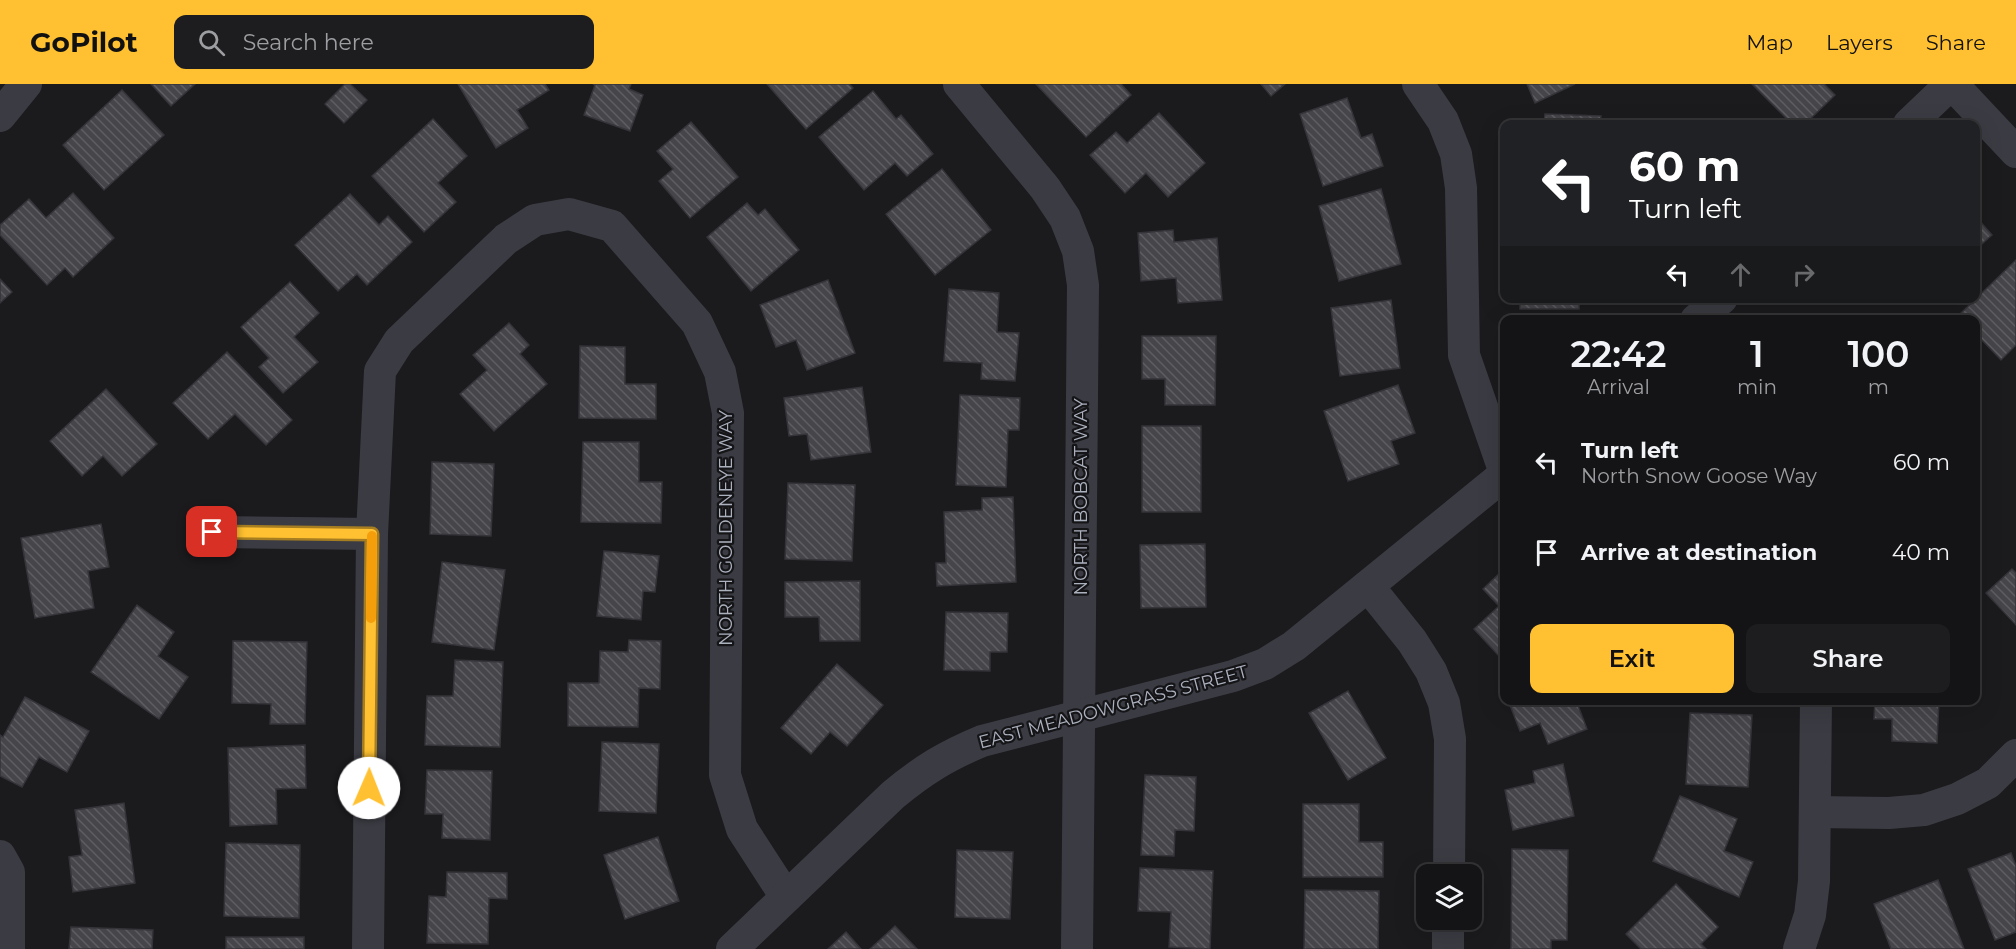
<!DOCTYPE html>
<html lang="en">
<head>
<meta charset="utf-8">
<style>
	:root { --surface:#141416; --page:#1d1d1f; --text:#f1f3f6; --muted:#9d9ea1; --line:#333335; --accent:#ffc131 }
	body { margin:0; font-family:Montserrat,sans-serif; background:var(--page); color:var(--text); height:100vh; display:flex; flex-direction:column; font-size:22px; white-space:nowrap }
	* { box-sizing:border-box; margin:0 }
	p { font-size:20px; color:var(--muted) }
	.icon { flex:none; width:33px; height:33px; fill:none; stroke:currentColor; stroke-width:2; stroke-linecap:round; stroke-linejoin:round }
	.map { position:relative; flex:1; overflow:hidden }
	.panel { position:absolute; left:1500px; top:231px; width:480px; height:390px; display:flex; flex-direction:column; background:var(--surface); border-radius:12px; box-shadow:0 6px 24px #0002,0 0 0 2px var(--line) }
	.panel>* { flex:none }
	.banner { position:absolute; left:1500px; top:36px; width:480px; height:183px; border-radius:12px; box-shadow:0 6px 24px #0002,0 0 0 2px var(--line); background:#202124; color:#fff; overflow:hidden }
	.fabs { position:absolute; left:1416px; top:780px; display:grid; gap:12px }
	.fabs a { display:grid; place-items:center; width:66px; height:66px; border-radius:12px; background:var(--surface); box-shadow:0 6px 24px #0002,0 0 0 2px var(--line); font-size:30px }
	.pin { position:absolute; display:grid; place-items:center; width:51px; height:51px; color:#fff; margin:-26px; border-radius:12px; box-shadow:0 3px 9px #0006 }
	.me { position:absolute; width:66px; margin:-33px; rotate:1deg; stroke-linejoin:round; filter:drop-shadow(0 0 4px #0008) }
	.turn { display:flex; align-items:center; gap:21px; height:126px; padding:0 30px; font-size:27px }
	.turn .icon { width:78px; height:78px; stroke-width:2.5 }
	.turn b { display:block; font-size:42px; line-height:51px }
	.lanes { display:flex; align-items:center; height:57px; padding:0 30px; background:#0003; justify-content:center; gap:30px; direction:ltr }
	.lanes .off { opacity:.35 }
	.eta { display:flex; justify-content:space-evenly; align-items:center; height:102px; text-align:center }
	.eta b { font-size:36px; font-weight:600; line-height:42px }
	.button { display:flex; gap:12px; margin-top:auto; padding:12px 30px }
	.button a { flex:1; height:69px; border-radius:12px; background:var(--accent); color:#111; font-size:24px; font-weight:600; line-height:69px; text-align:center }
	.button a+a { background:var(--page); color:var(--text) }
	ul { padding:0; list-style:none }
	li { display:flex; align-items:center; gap:18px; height:90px; padding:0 30px }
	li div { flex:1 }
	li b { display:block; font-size:22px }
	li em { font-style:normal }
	header { display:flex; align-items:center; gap:36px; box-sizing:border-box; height:84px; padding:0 30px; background:var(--accent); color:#111 }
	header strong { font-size:28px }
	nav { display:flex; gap:33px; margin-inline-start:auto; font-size:21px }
	.search { width:420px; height:54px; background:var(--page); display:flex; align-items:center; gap:15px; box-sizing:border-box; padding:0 21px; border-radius:12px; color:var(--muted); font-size:22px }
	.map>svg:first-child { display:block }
</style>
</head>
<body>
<header>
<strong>GoPilot</strong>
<div class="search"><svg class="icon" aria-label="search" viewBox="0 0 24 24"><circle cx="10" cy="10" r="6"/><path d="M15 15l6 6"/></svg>Search here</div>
<nav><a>Map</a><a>Layers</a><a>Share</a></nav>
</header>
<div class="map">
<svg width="2016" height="865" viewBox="0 0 2016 865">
	<defs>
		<pattern id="building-back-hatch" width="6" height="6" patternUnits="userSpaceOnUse" patternTransform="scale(1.5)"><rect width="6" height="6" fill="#45454a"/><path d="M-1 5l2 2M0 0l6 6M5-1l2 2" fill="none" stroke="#5d5d62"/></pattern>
	</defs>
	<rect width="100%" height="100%" fill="#1b1a1d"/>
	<g fill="url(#building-back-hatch)" stroke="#343439" stroke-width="1.5">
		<polygon points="151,0 195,0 171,22"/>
		<polygon points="345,0 350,0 367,16 344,39 325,20"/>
		<polygon points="458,0 545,0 549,6 517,26 528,44 496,64"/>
		<polygon points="593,0 631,0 629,5 643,11 630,47 584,31 595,1"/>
		<polygon points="767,0 849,0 853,4 806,45"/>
		<polygon points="1036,0 1121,0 1131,11 1086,53"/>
		<polygon points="1261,0 1285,0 1271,12"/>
		<polygon points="1527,0 1575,0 1535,19"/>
		<polygon points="1752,0 1824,0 1835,11 1805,40 1792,40"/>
		<polygon points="122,6 164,51 104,106 63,61"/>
		<polygon points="873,7 896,35 901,31 933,70 907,92 895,79 864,106 819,53"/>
		<polygon points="1347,14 1361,54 1372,50 1383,82 1323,102 1300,30"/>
		<polygon points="1159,29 1205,79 1168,113 1146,89 1125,109 1090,71 1116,48 1127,59"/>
		<polygon points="1545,30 1601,32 1600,40 1544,40"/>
		<polygon points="433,35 467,72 438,99 456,118 424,148 372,92"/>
		<polygon points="691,38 738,93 690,134 659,97 673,85 657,67"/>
		<polygon points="942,85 991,146 935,191 886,130"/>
		<polygon points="1381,105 1401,180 1339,197 1319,122"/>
		<polygon points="73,109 114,154 73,193 65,184 47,201 0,151 0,141 29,115 46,134"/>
		<polygon points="350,110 379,141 388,132 412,158 367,201 357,190 338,207 295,161"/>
		<polygon points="747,119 758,131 765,125 799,166 751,207 707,153"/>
		<polygon points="1976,133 1992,151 1976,165"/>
		<polygon points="1173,146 1174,158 1217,154 1222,216 1178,219 1176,194 1141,197 1138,149"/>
		<polygon points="2016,176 2016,261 2001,276 1976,250 1976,236 1962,236 1958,232"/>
		<polygon points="0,195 12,208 0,219"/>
		<polygon points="828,196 855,269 807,286 796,256 776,263 760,221"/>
		<polygon points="290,198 319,229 294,253 318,278 283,309 259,283 269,274 241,243"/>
		<polygon points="949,205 999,209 997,248 1019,249 1015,297 981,295 982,279 944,277"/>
		<rect x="1520" y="214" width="59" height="11"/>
		<polygon points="1391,216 1400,284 1340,292 1331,224"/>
		<polygon points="509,239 529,261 520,270 547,300 494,347 460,310 487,286 473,271"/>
		<polygon points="1142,252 1216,252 1215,321 1165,321 1165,295 1142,295"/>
		<polygon points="580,262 625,263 625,300 656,300 656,335 579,334"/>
		<polygon points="227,268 292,336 266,361 235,330 208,355 173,319"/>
		<polygon points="1398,301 1415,349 1391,357 1399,380 1348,397 1324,327"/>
		<polygon points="862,303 871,368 811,376 807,350 789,352 784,314"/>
		<polygon points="106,305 157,360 122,392 103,372 82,392 50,357"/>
		<polygon points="960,311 1020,314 1019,346 1008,346 1006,403 956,401"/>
		<rect x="1142" y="342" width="59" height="86"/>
		<polygon points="583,358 639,358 639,398 662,398 661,439 581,438"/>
		<polygon points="432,378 494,380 491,452 430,450"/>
		<polygon points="788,399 855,401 852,477 785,475"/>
		<polygon points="1013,413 1016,498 937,502 936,479 946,479 944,428 982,426 982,414"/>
		<polygon points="101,440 109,483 88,487 94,524 35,534 21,454"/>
		<polygon points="1205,460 1206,523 1141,524 1140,461"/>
		<polygon points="604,467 659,472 655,508 643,507 641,536 597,532"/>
		<polygon points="442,478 505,486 494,566 432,558"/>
		<polygon points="1504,485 1504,567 1499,572 1474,545 1499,522 1483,505"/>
		<polygon points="2012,485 2016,489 2016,541 1986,509"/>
		<polygon points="860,497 860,557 820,557 819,533 785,533 785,498"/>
		<polygon points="137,521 174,548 158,572 188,593 159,635 91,588"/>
		<polygon points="946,528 1008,529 1007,568 990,568 990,587 944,586"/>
		<polygon points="629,556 661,557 660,605 639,604 638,643 568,642 568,599 599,599 600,567 628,568"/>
		<polygon points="233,557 307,558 305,640 270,640 271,620 232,619"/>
		<polygon points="455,576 503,578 500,663 425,661 427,612 453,612"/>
		<polygon points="837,580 883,621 847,662 830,648 811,670 781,644"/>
		<polygon points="1348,607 1386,674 1348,696 1309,629"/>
		<polygon points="25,613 89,647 67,688 39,673 22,703 0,692 0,651 3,653"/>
		<polygon points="1508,616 1576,616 1587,645 1548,660 1540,639 1520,647"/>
		<polygon points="1681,616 1753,616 1753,620"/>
		<polygon points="1875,616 1939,616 1937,659 1892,657 1892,635 1874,635"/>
		<polygon points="1690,629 1752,631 1748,703 1686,700"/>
		<polygon points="602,658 659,660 656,729 599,727"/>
		<polygon points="305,661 306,704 276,705 277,740 230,742 228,664"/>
		<polygon points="1563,680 1574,732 1513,746 1505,706 1535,699 1533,687"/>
		<polygon points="427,686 492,687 490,756 442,754 443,730 425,730"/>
		<polygon points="1145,691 1196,693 1194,747 1175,746 1174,772 1141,771"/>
		<polygon points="1680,712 1737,735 1724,767 1753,778 1739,813 1653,777"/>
		<polygon points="124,719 135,799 73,808 69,773 82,771 75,726"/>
		<polygon points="1303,720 1359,720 1359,758 1383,758 1383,793 1303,793"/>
		<polygon points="658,753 679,817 625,835 604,771"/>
		<polygon points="226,759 300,761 299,834 224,832"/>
		<polygon points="1512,765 1568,766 1567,856 1551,856 1551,865 1511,865"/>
		<polygon points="957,766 1013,768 1010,835 955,833"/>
		<polygon points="2011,769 2016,782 2016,848 1995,856 1968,785"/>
		<polygon points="1140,784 1213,787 1210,865 1169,863 1171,828 1138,827"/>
		<polygon points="447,788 507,789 507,815 489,814 488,860 427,859 429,812 446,813"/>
		<polygon points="1938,796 1964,865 1891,865 1874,820"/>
		<polygon points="1676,800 1718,843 1701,860 1706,865 1641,865 1626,850"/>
		<polygon points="1305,806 1379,807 1378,865 1304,865"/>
		<polygon points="895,842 917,865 870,865"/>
		<polygon points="71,843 153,846 152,865 69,865"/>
		<polygon points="846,848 861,865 828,865"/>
		<rect x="226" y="853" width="78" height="12"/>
	</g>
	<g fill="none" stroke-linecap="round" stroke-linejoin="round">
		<g stroke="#3b3c43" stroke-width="32">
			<polyline points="959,0 1045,104 1065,134 1078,167 1083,201 1077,865"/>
			<polyline points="1418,0 1443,37 1456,70 1461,104 1464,271 1504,386"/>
			<polyline points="1952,0 2016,68"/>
			<polyline points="0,32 26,0"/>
			<polyline points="1909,40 1951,0"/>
			<polyline points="1696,236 1722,214"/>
			<polyline points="212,448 372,450"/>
			<polyline points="1368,502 1412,557 1431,587 1444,619 1450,655 1449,790"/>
			<polyline points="1815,728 1889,729 1924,726 1957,715 1988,699 2016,671"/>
			<polyline points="0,772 9,788 9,865"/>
			<polyline points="368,865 372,450 380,287 399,257 506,155 535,136 569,130 612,142 697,239 720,288 728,329 725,691 742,745 786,813"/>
			<path d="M732,865L893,711C923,686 946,672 982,657L1233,592L1265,580L1294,562L1504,391"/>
			<polyline points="1448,865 1448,836"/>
			<polyline points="1799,865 1810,831 1814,797 1816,616"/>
		</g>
	</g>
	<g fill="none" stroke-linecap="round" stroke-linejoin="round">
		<defs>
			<polyline id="route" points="212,448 372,450 369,704"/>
		</defs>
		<use href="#route" stroke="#a67d20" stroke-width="15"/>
		<use href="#route" stroke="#ffc131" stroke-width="10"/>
		<polyline stroke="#f59e0b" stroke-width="10" points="371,534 372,452"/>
	</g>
	<g text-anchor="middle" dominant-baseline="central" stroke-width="4.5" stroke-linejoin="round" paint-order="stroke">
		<g font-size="18" fill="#acb1be" stroke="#151518">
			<text transform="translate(1081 413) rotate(-90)">NORTH BOBCAT WAY</text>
			<text transform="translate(726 444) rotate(-90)">NORTH GOLDENEYE WAY</text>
			<text transform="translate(1113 623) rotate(-15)">EAST MEADOWGRASS STREET</text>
		</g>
	</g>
</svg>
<div class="fabs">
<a><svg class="icon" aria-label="layers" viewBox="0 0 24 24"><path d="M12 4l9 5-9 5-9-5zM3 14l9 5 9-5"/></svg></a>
</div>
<div class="pin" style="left:212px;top:448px;background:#d93025"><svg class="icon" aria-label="arrive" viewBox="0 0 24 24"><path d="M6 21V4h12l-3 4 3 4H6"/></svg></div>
<svg class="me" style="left:369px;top:704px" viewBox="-20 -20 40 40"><circle r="19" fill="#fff"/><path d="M0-13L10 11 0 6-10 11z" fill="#ffc131"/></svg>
<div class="banner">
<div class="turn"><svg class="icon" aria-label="left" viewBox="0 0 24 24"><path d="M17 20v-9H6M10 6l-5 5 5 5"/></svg><div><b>60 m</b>Turn left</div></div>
<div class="lanes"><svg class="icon" aria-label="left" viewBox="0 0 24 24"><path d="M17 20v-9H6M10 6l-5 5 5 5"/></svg><svg class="icon off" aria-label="ahead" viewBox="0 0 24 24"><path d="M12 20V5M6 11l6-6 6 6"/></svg><svg class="icon off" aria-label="right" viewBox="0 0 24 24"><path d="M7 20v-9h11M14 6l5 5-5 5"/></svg></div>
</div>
<section class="panel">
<div class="eta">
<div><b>22:42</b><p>Arrival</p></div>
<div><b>1</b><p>min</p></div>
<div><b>100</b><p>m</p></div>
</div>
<ul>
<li><svg class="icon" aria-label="left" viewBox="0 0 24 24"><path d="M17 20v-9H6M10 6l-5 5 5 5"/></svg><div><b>Turn left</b><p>North Snow Goose Way</p></div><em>60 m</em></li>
<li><svg class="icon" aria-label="arrive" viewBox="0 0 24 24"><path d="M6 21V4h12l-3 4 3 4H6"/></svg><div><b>Arrive at destination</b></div><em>40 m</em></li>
</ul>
<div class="button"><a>Exit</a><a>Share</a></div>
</section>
</div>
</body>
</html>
